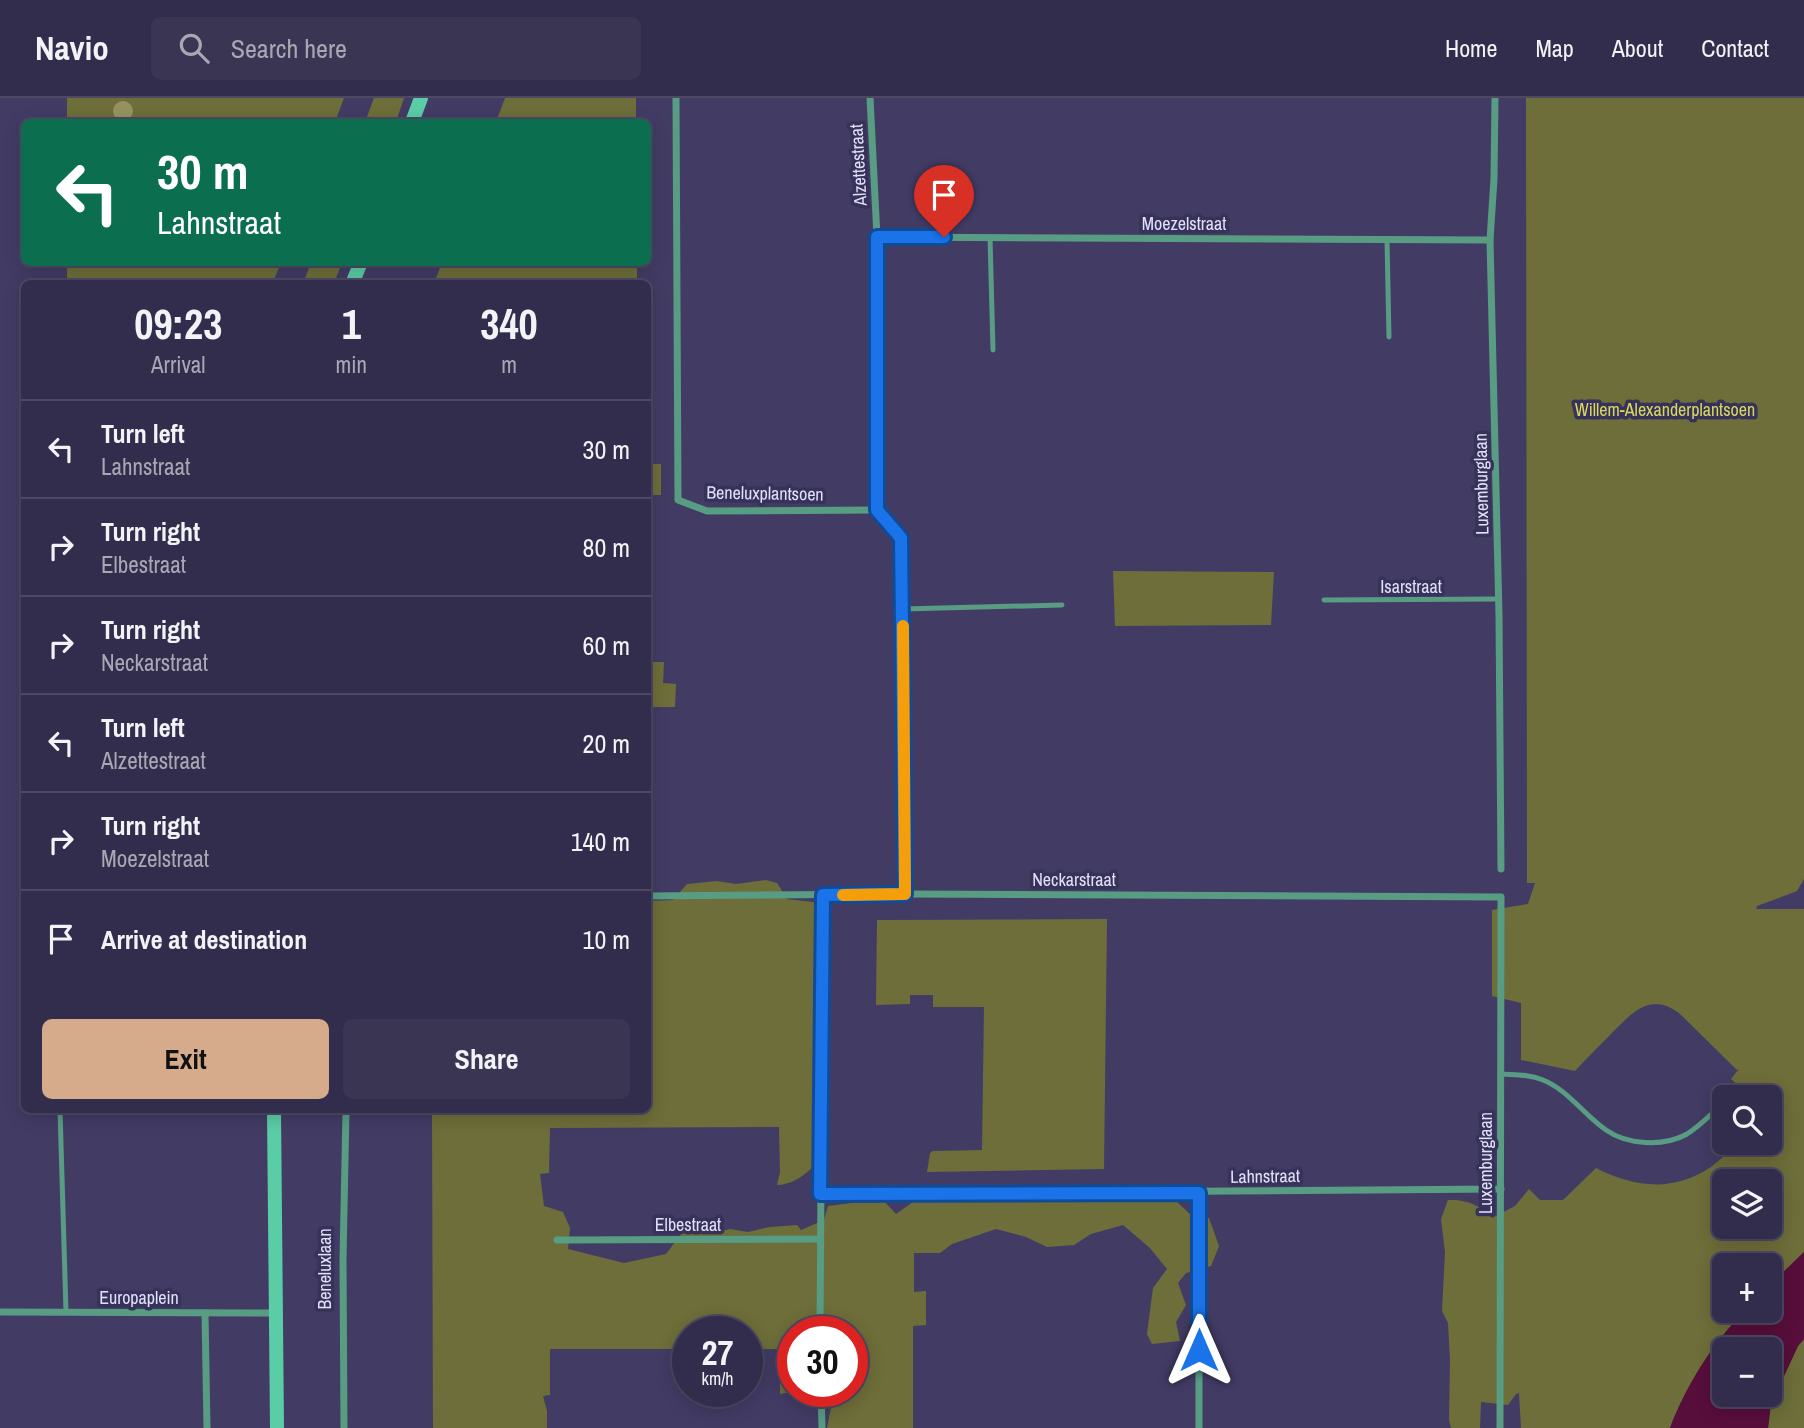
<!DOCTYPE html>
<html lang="en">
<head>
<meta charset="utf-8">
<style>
	:root { --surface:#322d4c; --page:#3a3553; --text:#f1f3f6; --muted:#a8a8b5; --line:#4d4964; --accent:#d6ab8b }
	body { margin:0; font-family:"Archivo Narrow",sans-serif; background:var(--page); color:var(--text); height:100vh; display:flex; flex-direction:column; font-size:26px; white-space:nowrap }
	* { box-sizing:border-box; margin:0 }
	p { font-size:23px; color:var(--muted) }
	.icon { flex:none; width:38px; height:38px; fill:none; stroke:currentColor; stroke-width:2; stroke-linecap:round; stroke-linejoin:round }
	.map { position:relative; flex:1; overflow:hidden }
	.drawer { position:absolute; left:21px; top:182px; width:630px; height:833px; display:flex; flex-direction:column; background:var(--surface); border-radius:10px; box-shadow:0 4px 18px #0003,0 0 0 2px var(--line) }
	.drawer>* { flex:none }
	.top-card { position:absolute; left:21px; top:21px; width:630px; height:147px; border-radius:10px; box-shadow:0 4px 18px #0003,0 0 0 2px var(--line); background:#0b6e4f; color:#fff; overflow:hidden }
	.fabs { position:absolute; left:1712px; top:987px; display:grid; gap:14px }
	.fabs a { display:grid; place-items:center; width:70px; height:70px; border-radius:10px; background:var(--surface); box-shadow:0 4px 18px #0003,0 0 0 2px var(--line); font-size:35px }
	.speed { position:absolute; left:672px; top:1218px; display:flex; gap:14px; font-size:35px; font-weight:700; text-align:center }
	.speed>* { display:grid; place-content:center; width:91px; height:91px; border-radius:50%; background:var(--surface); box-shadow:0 4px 18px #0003,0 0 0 2px var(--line); line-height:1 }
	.speed small { font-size:18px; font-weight:400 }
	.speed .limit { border:10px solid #d22; background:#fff; color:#111 }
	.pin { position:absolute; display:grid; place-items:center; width:60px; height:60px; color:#fff; margin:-72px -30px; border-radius:50% 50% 50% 0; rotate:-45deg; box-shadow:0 0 7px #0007 }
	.pin .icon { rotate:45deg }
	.me { position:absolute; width:77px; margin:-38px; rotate:0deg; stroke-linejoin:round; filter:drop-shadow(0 0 5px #0008) }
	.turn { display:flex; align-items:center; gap:24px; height:147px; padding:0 21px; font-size:32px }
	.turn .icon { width:91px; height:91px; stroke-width:2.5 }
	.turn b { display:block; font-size:49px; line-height:60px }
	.eta { display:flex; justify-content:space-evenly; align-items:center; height:119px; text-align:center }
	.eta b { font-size:42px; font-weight:700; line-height:49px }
	.action { display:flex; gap:14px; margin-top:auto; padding:14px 21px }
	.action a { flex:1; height:80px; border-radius:10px; background:var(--accent); color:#111; font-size:28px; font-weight:700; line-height:80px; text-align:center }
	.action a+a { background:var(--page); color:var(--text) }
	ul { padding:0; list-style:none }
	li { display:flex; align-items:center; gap:21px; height:98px; padding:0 21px; border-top:2px solid var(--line) }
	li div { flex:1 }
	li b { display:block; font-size:26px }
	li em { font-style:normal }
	header { display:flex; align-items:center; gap:42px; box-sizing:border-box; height:98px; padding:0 35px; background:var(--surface); border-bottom:2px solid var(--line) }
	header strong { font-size:33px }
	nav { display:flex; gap:38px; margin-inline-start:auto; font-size:24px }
	.search { width:490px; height:63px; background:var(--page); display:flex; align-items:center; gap:18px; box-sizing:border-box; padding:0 24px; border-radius:10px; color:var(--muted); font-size:26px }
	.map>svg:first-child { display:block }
</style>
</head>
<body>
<header>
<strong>Navio</strong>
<div class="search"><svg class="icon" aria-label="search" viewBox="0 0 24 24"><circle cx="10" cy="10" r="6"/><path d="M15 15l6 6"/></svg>Search here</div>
<nav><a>Home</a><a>Map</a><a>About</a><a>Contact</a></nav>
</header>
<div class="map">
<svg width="1804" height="1330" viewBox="0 0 1804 1330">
	<rect width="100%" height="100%" fill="#423c65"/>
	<g fill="#6e6e3a" fill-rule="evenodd">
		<polygon points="67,0 344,0 335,24 67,24"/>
		<polygon points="374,0 404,0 396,24 365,24"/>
		<polygon points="505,0 636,0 636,24 496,24"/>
		<path d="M1526,0H1804V781L1797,793L1757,808L1756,811H1804V1154L1769,1188V1167H1724V1213H1745C1713,1244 1686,1288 1670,1330H1521L1519,1295L1516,1296L1508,1307L1481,1304L1480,1330H1451L1449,1322L1450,1262L1448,1225L1442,1213L1445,1154L1441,1121L1448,1102C1467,1101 1479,1107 1492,1120L1515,1108L1529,1091L1540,1102H1563L1596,1070C1635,1090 1674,1094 1711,1069C1718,1064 1736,1047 1742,1045C1748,1042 1762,1045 1769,1045V999H1751L1731,981L1739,971L1737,972L1680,916C1650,892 1631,916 1610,937C1598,949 1586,961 1575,973L1521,962V905L1492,898V812L1528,806L1535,785H1527V768ZM1724,1083H1769V1129H1724Z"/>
		<polygon points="67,165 67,164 281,165 272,186 67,185"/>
		<polygon points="311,165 311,164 342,165 334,185 303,185"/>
		<polygon points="442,165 637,165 637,185 434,185"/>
		<rect x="648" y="366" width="13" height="31"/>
		<polygon points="1113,473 1274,474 1271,527 1115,528"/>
		<polygon points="648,564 664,564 663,585 676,586 675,609 648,609"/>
		<path d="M766,782L777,785L787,801L813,804L830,810L827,1053C813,1070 799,1086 777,1087L780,1074L779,1029L550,1030L549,1075L540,1076L544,1108L563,1114L570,1130L568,1151L624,1165L666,1156L682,1135L693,1130L713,1135L730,1131L748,1134L770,1129L797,1127L801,1132L824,1122L828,1108L882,1101L896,1116L913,1104L934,1101H1174L1191,1117L1209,1120L1219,1148L1211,1168L1186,1175L1178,1185L1186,1207L1176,1224L1180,1243L1152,1246L1147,1236L1153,1190L1167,1171L1150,1150L1123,1127L1091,1136L1074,1147L1047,1149L1026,1139L996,1131L952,1146L940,1155H914V1194L926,1193V1227L913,1228V1330H827L831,1309L828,1298L812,1293H852V1234H793V1293H796L780,1296V1251H747V1234H688V1251H550V1297L543,1298L547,1313V1330H433L432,1012H648V803L673,802L687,786L717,783L736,786Z"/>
		<polygon points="1107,821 1104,1071 927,1074 930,1055 933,1053 982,1052 984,909 933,909 933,897 910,897 910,906 876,907 877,822"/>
		<polygon points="1804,1241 1804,1330 1768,1330 1771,1306 1798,1248"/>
	</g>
	<path fill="#580e3b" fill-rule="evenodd" d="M1804,1154V1241L1798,1248L1771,1306L1768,1330H1670C1686,1288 1713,1244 1745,1213H1769V1188ZM1769,1251V1297H1724V1251Z"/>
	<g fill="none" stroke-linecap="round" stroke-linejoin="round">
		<g stroke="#589c83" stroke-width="5">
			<polyline points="990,139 993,252"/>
			<polyline points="1387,142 1389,239"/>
			<polyline points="1324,502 1498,501"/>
			<polyline points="903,511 1062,507"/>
			<path d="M1501,976C1515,977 1529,976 1543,982C1568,992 1584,1017 1606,1032C1627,1047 1664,1049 1687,1036C1701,1027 1713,1015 1724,1004"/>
			<polyline points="1729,999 1734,994"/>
			<polyline points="60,1012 66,1214"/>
		</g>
		<g stroke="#589c83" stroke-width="7">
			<polyline points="676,0 678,402 707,413 877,412"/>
			<polyline points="870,0 877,139 877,412 901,440 905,796"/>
			<polyline points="1495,0 1494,81 1490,142 1499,517 1501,771"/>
			<polyline points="877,139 1490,142"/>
			<polyline points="648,798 905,796 1501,799 1500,1330"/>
			<polyline points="820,1096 1501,1091"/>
			<polyline points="557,1142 820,1141"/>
			<polyline points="0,1214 276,1215"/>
			<polyline points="205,1215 207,1330"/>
			<polyline points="820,1234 823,797"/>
			<polyline points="821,1293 822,1330"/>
			<polyline points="344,1330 343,1161 346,1012"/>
			<polyline points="1199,1330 1199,1095"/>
		</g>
		<g stroke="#5acda7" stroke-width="14">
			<polyline points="412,24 421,0"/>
			<polyline points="352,186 361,164"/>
			<polyline points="274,1012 277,1330"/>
		</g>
	</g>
	<circle fill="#969260" cx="123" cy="13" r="10"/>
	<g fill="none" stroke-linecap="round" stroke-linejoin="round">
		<defs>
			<polyline id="route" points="944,139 877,139 877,412 901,440 905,796 823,797 820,1096 1199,1095 1199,1252"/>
		</defs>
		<use href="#route" stroke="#114b97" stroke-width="18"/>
		<use href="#route" stroke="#1a73e8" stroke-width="12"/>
		<polyline stroke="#f59e0b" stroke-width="12" points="843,797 905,796 903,528"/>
	</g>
	<g text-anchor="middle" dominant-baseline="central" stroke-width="7" stroke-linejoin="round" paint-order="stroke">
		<g font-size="18" fill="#e1dff9" stroke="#37325a">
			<text transform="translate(858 67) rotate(-93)">Alzettestraat</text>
			<text x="1184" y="125">Moezelstraat</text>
			<text transform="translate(1481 386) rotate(-91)">Luxemburglaan</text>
			<text transform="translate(765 395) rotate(1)">Beneluxplantsoen</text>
			<text x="1411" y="488">Isarstraat</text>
			<text x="1074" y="781">Neckarstraat</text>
			<text transform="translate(1485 1065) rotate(-90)">Luxemburglaan</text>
			<text transform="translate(1265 1078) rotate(-1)">Lahnstraat</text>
			<text x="688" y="1126">Elbestraat</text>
			<text transform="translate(324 1171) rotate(-90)">Beneluxlaan</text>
			<text x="139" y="1199">Europaplein</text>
		</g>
		<g font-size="18" fill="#dad85c" stroke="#37325a">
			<text x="1665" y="311">Willem-Alexanderplantsoen</text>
		</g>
	</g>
</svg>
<div class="fabs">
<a><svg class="icon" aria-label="search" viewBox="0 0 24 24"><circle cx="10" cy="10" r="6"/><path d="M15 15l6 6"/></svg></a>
<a><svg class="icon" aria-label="layers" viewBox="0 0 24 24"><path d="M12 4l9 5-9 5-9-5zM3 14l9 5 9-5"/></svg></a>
<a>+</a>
<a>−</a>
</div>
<div class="speed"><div>27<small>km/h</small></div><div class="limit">30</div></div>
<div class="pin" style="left:944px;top:139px;background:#d93025"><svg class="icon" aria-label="arrive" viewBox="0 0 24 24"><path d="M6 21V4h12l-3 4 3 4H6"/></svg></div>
<svg class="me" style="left:1199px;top:1252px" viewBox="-20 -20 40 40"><path d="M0-17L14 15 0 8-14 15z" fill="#1a73e8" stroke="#fff" stroke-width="4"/></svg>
<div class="top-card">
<div class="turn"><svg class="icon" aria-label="left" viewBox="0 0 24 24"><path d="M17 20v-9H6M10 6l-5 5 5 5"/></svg><div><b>30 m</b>Lahnstraat</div></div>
</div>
<section class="drawer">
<div class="eta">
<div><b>09:23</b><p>Arrival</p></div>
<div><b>1</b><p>min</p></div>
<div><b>340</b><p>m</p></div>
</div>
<ul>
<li><svg class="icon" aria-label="left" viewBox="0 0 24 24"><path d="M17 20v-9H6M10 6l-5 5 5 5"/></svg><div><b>Turn left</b><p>Lahnstraat</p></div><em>30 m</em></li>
<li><svg class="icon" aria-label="right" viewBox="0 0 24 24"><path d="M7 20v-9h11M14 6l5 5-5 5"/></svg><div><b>Turn right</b><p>Elbestraat</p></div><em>80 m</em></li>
<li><svg class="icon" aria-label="right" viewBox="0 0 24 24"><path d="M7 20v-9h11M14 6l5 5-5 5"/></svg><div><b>Turn right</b><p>Neckarstraat</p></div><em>60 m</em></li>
<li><svg class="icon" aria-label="left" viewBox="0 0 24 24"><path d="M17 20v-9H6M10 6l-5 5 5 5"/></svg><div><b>Turn left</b><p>Alzettestraat</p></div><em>20 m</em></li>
<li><svg class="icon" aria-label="right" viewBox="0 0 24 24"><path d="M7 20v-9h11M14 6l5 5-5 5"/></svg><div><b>Turn right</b><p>Moezelstraat</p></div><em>140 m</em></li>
<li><svg class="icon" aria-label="arrive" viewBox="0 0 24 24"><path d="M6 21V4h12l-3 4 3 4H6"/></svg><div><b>Arrive at destination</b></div><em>10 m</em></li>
</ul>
<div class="action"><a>Exit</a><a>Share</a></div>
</section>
</div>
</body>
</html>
